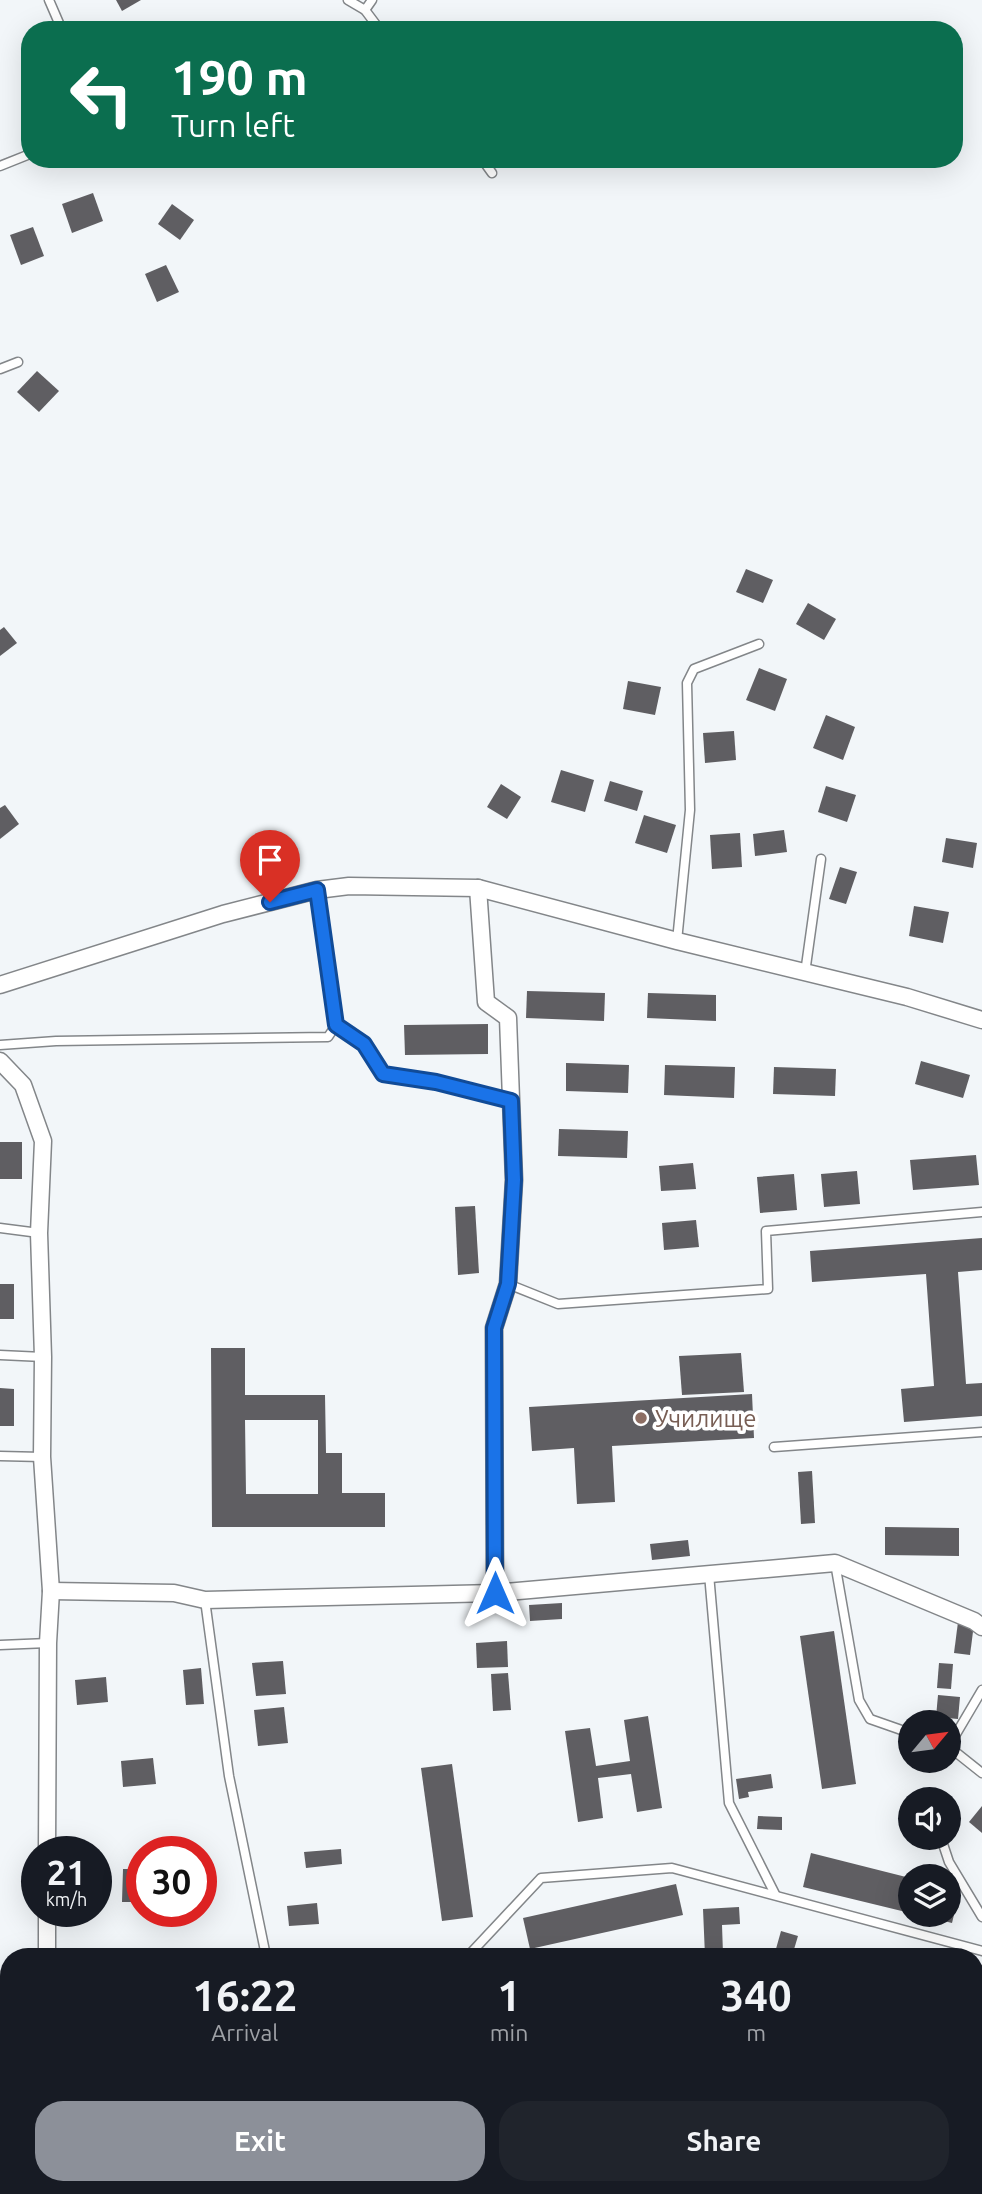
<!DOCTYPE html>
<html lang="en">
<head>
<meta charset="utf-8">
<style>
	:root { --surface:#171b24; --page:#20242c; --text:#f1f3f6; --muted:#9ea1a6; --accent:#8c9099 }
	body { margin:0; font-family:Ubuntu,sans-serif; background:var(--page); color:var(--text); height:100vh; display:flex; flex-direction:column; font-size:26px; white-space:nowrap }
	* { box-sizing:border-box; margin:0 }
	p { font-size:23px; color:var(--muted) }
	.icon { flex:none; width:38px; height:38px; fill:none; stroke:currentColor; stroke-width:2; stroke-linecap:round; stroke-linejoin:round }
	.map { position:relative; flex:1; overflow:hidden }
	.sheet { position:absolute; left:0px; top:1948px; width:984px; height:247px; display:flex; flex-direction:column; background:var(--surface); border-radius:28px 28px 0 0; box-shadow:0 7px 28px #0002 }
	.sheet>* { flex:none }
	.guide { position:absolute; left:21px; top:21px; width:942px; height:147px; border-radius:28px; box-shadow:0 7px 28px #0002; background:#0b6e4f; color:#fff; overflow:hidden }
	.needle { width:46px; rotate:61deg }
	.buttons { position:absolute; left:898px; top:1710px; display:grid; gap:14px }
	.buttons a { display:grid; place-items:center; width:63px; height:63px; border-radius:50%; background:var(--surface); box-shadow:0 7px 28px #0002; font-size:35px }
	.speed { position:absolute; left:21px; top:1836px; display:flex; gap:14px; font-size:35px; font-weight:700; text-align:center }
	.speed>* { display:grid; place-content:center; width:91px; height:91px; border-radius:50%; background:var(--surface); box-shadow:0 7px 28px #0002; line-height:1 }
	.speed small { font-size:18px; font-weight:400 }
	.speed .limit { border:10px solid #d22; background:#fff; color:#111 }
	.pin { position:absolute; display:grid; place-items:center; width:60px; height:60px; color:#fff; margin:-72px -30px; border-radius:50% 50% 50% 0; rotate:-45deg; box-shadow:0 0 7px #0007 }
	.pin .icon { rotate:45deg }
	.me { position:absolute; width:77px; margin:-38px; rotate:0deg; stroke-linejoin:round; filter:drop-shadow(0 0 5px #0008) }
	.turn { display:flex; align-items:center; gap:24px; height:147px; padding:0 35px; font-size:32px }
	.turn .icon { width:91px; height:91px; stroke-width:2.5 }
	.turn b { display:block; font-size:49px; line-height:60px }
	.eta { display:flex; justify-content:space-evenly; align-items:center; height:119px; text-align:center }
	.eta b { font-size:42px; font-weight:700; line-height:49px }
	.cta { display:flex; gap:14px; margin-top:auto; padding:14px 35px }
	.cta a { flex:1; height:80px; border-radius:28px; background:var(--accent); color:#fff; font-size:28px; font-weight:700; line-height:80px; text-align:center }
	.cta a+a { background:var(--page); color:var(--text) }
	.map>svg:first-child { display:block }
</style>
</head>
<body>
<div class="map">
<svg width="982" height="2194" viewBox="0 0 982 2194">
	<rect width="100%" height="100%" fill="#f2f6f9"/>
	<g fill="#5f5e62" fill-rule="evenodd">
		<polygon points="116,0 141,0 122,11"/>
		<polygon points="93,193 103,221 72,233 62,204"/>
		<polygon points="172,204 194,220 180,240 158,224"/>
		<polygon points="33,227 44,256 21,265 10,235"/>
		<polygon points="166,265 179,292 157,302 145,274"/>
		<polygon points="37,371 59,391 39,412 17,392"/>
		<polygon points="746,569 773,580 763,603 736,592"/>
		<polygon points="808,603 836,619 824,640 796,624"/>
		<polygon points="4,627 17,643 0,656 0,630"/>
		<polygon points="759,668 787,679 775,711 746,700"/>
		<polygon points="628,681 661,687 655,715 623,709"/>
		<polygon points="826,715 855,727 843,760 813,748"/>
		<polygon points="734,731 736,760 705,763 703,733"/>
		<polygon points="561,770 594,780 585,812 551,802"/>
		<polygon points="610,781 643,791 637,811 604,801"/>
		<polygon points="501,784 521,797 507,819 487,807"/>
		<polygon points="826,786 856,795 847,822 818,812"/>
		<polygon points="5,805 19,824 0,839 0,808"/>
		<polygon points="644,815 676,825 667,853 635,843"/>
		<polygon points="784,830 787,852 755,856 753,834"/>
		<polygon points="740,833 742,867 712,869 710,835"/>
		<polygon points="946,838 977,843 973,868 942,862"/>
		<polygon points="840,867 857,872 846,904 829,899"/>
		<polygon points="914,906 949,912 943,943 909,936"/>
		<polygon points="527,991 605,993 604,1021 526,1018"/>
		<polygon points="648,993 716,995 716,1021 647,1018"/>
		<polygon points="488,1024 488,1054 405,1055 404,1025"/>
		<polygon points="921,1061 970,1075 963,1098 915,1084"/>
		<polygon points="566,1063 629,1065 628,1093 566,1091"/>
		<polygon points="665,1065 735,1067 734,1098 664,1095"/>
		<polygon points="774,1067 836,1069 835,1096 773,1094"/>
		<polygon points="559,1129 628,1131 627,1158 558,1156"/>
		<rect x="0" y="1142" width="22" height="37"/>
		<polygon points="976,1155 979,1185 913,1190 910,1160"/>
		<polygon points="693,1163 696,1189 661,1191 659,1166"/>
		<polygon points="857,1171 860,1204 824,1207 821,1174"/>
		<polygon points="794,1174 797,1210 760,1213 757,1177"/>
		<polygon points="475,1206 479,1273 458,1275 455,1207"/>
		<polygon points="696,1220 699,1247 664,1250 662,1223"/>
		<polygon points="982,1238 982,1270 958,1272 966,1384 982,1383 982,1416 904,1422 901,1389 934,1386 926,1274 812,1282 810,1251"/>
		<rect x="0" y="1284" width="14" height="35"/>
		<path d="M211,1348H245V1395H325L326,1453H342V1493H385V1527H212ZM245,1420H318V1494H246Z"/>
		<polygon points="741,1353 744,1392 682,1395 679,1356"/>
		<polygon points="0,1388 14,1389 14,1426 0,1426"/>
		<polygon points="752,1394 754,1438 612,1446 615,1502 577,1504 574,1448 532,1451 529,1407"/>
		<polygon points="812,1471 815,1523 801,1524 798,1472"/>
		<polygon points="885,1527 959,1528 959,1556 885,1555"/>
		<polygon points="688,1540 690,1556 652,1560 650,1544"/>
		<polygon points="562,1603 562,1619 530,1621 529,1605"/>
		<polygon points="958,1622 974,1624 970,1655 954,1653"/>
		<polygon points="834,1631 856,1784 822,1789 800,1636"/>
		<polygon points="507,1641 508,1667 477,1668 476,1643"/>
		<polygon points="283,1661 286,1694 256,1696 252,1663"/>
		<polygon points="939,1663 953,1664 951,1689 937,1688"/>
		<polygon points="201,1668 204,1704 186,1705 183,1670"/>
		<polygon points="508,1673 511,1710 493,1711 491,1674"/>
		<polygon points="106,1677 108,1702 77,1705 75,1680"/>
		<polygon points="938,1695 960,1697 958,1719 936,1717"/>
		<polygon points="284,1707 288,1743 258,1746 254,1710"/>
		<polygon points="648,1716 662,1808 637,1812 631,1774 598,1778 603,1818 578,1822 565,1731 590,1728 596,1766 630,1761 624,1720"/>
		<polygon points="153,1758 156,1784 123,1787 121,1761"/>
		<polygon points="452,1764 473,1917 442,1921 421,1768"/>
		<polygon points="771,1774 773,1788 748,1792 749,1797 739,1799 736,1779"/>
		<polygon points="982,1806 982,1833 969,1822"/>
		<polygon points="758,1816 782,1817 782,1830 757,1829"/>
		<polygon points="341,1849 342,1864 306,1868 304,1852"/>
		<polygon points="811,1853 910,1878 910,1913 803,1887"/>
		<polygon points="123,1869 142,1869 142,1902 122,1902"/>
		<polygon points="676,1884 683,1915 530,1949 523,1918"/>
		<polygon points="948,1887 960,1890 952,1923 920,1915 948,1914"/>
		<polygon points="317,1903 319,1924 289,1926 287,1906"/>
		<polygon points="739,1907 740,1924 722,1925 723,1954 705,1956 703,1909"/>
		<polygon points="781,1931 798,1936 792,1956 774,1956"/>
		<polygon points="0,2126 9,2127 9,2153 0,2152"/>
		<polygon points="433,2186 470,2186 469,2191 433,2188"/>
		<polygon points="494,2186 529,2186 528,2194 493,2194"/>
		<polygon points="558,2186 588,2186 587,2194 557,2194"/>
		<polygon points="612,2186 638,2187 637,2194 611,2194"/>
		<polygon points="780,2186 801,2186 800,2194 779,2194"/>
		<polygon points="853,2186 869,2186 869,2194 852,2194"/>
	</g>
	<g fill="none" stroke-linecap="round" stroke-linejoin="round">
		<defs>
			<g id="lane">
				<polyline points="49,0 62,30"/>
				<polyline points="348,0 365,10 380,30"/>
				<polyline points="365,10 372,0"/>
				<polyline points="482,159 492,173"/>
				<polyline points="0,166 30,154"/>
				<polyline points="0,369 18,362"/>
				<polyline points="677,941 690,810 687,683 694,669 759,644"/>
				<polyline points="805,973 821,859"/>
				<polyline points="336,1025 364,1044 383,1074 436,1082 511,1101"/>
				<polyline points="0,1045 56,1041 328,1037 336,1025 317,890"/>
				<polyline points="0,1228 39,1233"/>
				<polyline points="508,1284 558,1304 768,1289 766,1231 982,1212"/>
				<polyline points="0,1355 43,1357"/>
				<polyline points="774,1447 982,1432"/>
				<polyline points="0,1456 42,1457"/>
				<polyline points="835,1563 859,1700 870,1719 910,1733"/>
				<polyline points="709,1574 729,1803 775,1894"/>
				<polyline points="205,1600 229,1776 266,1956"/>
				<polyline points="0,1645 48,1643"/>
				<polyline points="948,1746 982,1773"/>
				<polyline points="949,1746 982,1690"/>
				<polyline points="941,1838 949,1862 982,1917"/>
				<polyline points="468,1956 541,1878 672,1868 982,1951"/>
			</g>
			<g id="street">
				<polyline points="478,888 486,1002 508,1018 514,1180 508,1284 494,1328 495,1593"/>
				<polyline points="0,985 223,914 317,890 349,886 478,888 677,941 907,997 982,1020"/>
				<polyline points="0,1061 23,1085 43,1141 39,1233 43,1357 42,1457 51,1591 48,1643 47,1852"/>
				<polyline points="51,1591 174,1593 205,1600 495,1593 835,1563 974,1621 982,1627"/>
				<polyline points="47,1956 47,1911"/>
			</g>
			<polyline id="secondary" points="975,2159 982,2164"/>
			<g id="primary">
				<polyline points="975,2081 982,2080"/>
				<polyline points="0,2095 9,2095"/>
			</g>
		</defs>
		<use href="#lane" stroke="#838689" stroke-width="11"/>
		<use href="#street" stroke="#838689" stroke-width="19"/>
		<use href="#secondary" stroke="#838689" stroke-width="24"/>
		<use href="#primary" stroke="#838689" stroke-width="28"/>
		<use href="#lane" stroke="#fff" stroke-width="8"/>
		<use href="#street" stroke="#fff" stroke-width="16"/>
		<use href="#secondary" stroke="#fff" stroke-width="21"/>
		<use href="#primary" stroke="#fff" stroke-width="24"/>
		<polyline stroke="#939698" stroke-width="5" stroke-dasharray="3.5 7" stroke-linecap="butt" points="0,2191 22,2194"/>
	</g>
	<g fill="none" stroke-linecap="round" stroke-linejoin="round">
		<defs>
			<polyline id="route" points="270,902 317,890 336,1025 364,1044 383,1074 436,1082 511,1101 514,1180 508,1284 494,1328 495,1593"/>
		</defs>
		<use href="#route" stroke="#114b97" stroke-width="18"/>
		<use href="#route" stroke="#1a73e8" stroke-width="12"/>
	</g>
	<circle fill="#8d6e63" stroke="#fff" stroke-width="2.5" cx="641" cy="1418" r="7"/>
	<g text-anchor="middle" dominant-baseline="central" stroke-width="7" stroke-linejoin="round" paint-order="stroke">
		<g font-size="24" fill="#785e54" stroke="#fff" text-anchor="start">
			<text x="655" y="1418">Училище</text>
		</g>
	</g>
</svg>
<div class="buttons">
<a><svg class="needle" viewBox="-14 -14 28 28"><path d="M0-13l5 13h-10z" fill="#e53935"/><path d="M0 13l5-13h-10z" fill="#9ea1a6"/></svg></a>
<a><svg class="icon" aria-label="sound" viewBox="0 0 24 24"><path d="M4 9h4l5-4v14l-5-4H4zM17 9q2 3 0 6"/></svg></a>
<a><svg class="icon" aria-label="layers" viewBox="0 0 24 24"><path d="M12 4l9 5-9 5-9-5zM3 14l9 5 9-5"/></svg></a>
</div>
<div class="speed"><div>21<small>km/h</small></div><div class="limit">30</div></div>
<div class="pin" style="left:270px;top:902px;background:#d93025"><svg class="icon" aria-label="arrive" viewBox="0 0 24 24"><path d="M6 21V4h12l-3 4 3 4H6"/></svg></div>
<svg class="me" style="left:495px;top:1593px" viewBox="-20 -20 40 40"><path d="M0-17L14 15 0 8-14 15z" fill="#1a73e8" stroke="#fff" stroke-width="4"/></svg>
<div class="guide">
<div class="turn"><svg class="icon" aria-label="left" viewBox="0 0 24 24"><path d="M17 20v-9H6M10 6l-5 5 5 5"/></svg><div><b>190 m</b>Turn left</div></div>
</div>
<section class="sheet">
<div class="eta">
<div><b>16:22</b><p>Arrival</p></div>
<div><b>1</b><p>min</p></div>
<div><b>340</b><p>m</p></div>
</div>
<div class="cta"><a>Exit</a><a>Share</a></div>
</section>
</div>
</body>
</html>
